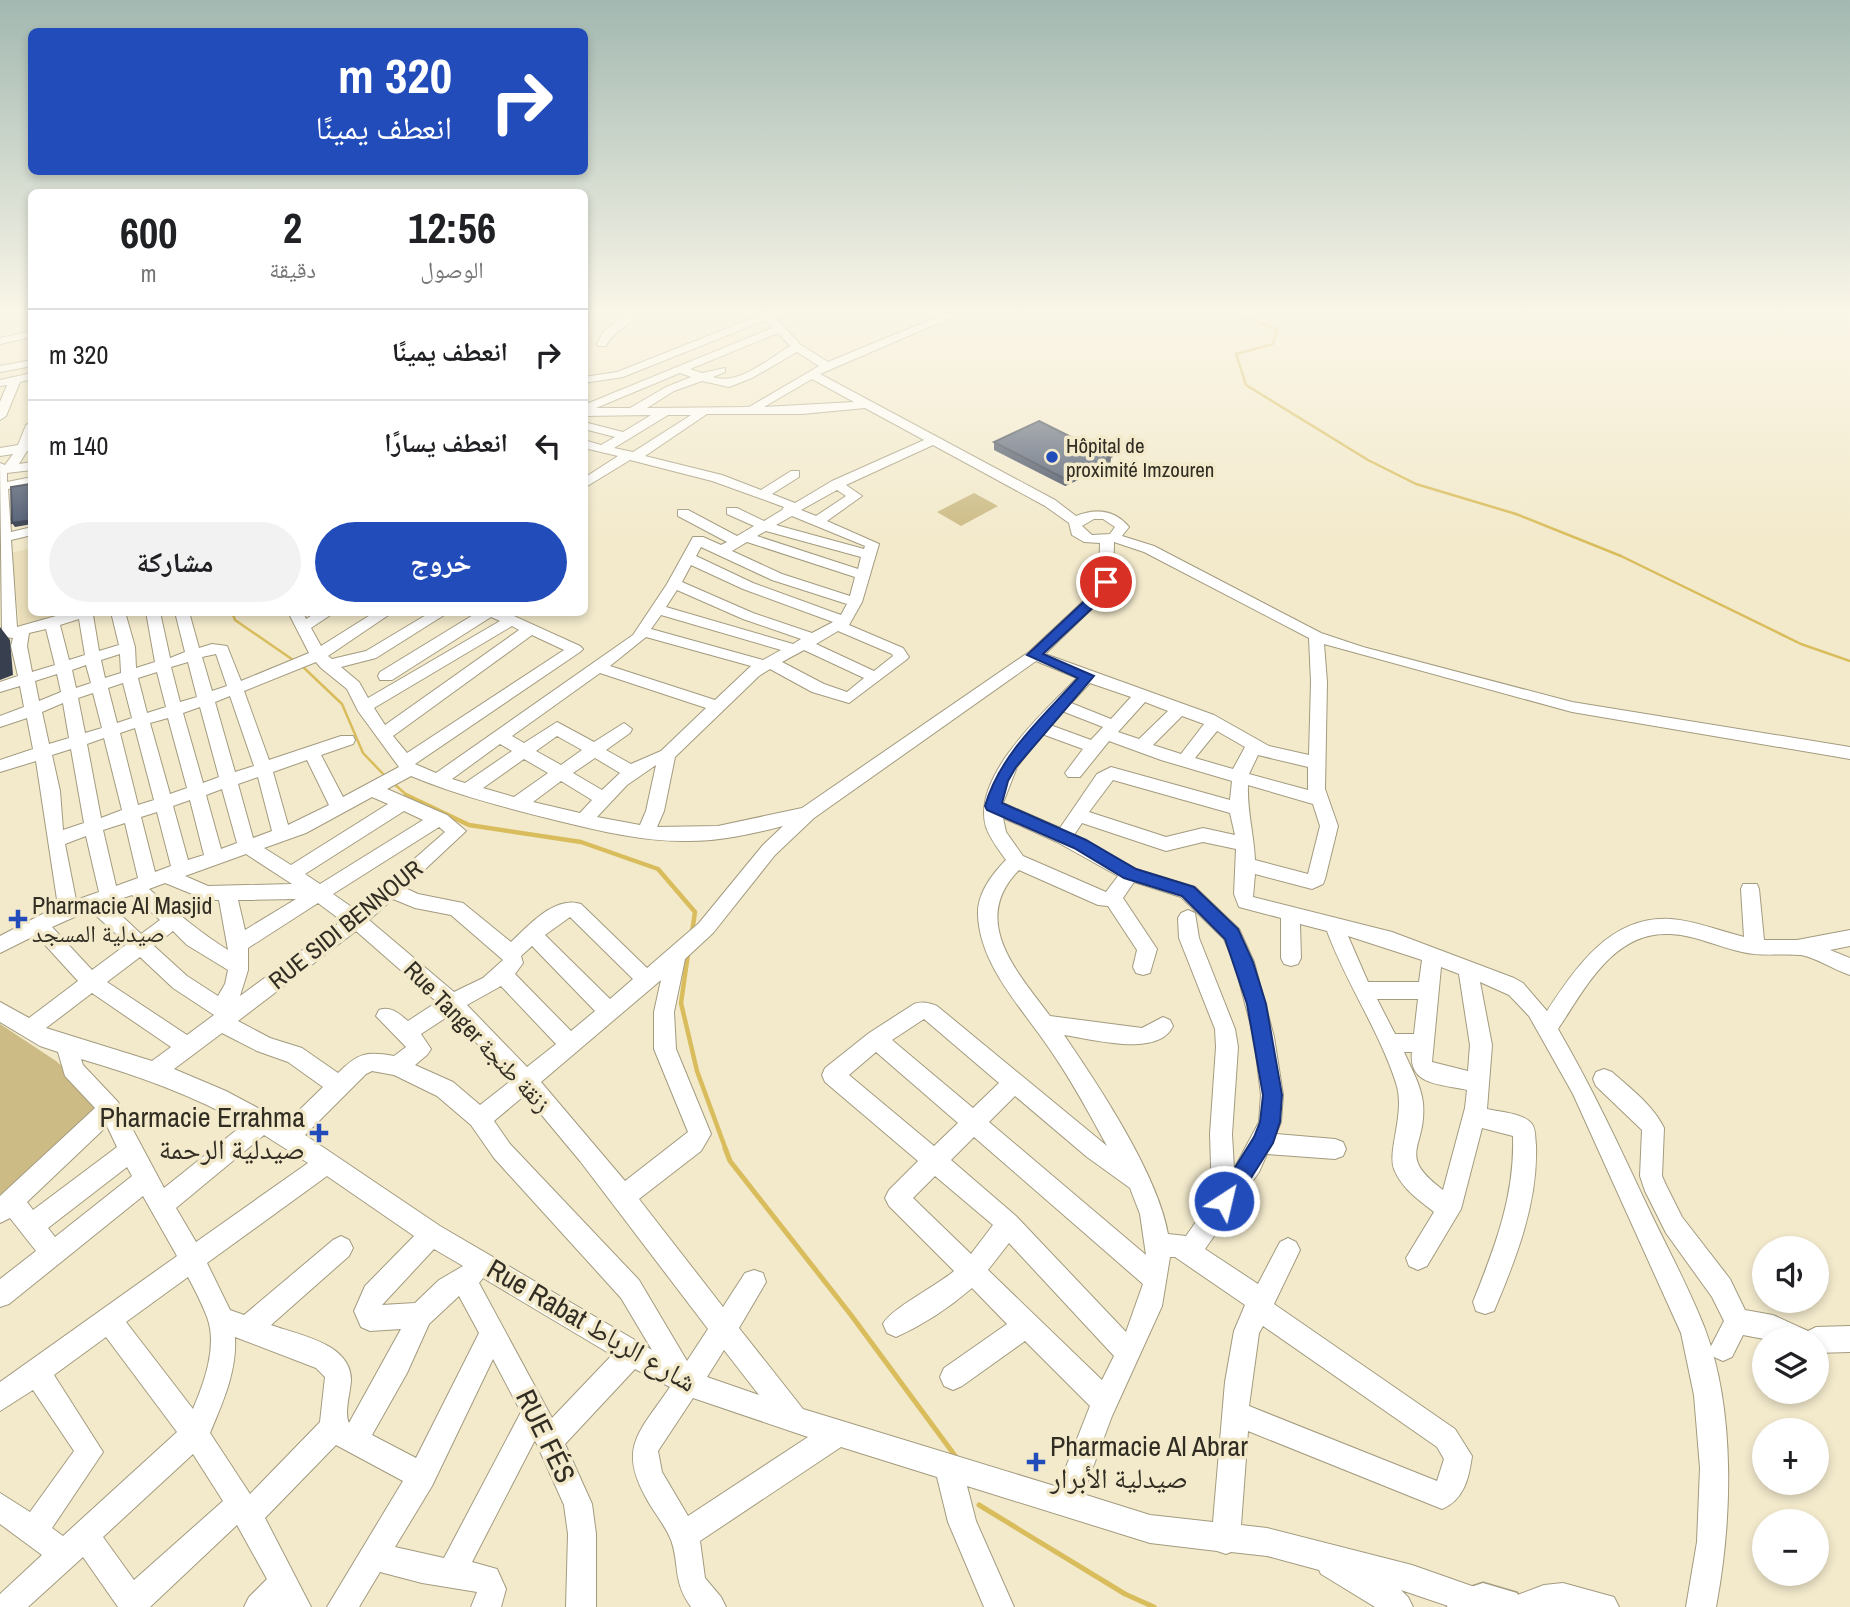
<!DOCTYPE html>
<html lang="ar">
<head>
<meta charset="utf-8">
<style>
	:root { --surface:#fff; --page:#f2f2f2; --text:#202124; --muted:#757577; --line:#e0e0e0; --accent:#224cba }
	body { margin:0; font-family:"Archivo Narrow","Noto Naskh Arabic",sans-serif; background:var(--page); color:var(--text); direction:rtl; height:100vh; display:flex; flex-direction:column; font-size:26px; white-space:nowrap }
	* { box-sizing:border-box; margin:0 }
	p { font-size:23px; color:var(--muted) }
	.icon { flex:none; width:38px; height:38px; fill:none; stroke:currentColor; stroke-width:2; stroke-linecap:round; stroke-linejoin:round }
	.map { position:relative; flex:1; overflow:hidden; direction:ltr }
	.panel { position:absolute; left:28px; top:189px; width:560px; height:427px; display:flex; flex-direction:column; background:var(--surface); border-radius:10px; box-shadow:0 4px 10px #0003; direction:rtl }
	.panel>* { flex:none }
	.guide { position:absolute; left:28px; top:28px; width:560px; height:147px; border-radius:10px; box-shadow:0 4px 10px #0003; direction:rtl; background:#224cba; color:#fff; overflow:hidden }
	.controls { position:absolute; left:1752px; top:1236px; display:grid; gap:14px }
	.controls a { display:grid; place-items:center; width:77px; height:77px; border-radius:50%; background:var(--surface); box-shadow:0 4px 10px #0003; font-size:35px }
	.pin { position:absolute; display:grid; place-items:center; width:60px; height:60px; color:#fff; margin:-30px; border:4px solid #fff; border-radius:50%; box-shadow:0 2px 7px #0007 }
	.me { position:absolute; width:77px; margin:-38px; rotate:35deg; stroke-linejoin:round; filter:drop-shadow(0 0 5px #0008) }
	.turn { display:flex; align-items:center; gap:24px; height:147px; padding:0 21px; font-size:32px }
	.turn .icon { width:91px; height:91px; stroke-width:2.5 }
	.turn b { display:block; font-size:49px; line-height:60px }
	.eta { display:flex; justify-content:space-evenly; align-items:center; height:119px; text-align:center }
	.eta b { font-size:42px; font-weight:700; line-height:49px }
	.cta { display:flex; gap:14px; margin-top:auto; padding:14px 21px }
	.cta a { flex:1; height:80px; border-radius:42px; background:var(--accent); color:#fff; font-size:28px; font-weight:700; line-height:80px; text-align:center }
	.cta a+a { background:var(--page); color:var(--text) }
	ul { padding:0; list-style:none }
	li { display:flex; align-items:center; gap:21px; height:91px; padding:0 21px; border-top:2px solid var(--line) }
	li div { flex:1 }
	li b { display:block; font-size:26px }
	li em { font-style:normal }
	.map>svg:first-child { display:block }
</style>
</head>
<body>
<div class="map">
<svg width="1850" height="1607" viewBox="0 0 1850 1607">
	<rect width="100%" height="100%" fill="#f3eacc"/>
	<polygon fill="#eadfba" points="31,548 32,612 76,613 20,628 11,553"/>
	<g fill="#ccbb85">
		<polygon points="974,493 998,506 961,526 937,512"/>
		<polygon points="0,1024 56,1061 110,1107 0,1213"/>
	</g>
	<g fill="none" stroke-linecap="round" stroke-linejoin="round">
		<g stroke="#d9bd5d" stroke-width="2.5">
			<polyline points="1235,313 1277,329 1273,344 1236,354 1246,385 1368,460 1416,484 1516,514 1621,556 1801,644 1850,661"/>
			<polyline points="232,612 235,620 296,662"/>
			<polyline points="302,666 342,704 363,753 387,778"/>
			<polyline points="393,783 409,797"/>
		</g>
		<g stroke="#d9bd5d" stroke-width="4.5">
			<polyline points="406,795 469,825 581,842 658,869 695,912 692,932"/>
			<polyline points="688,954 681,1003 697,1071 726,1150"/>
		</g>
		<g stroke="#d9bd5d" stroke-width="5">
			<polyline points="725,1148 730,1161 851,1315 956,1457"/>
			<polyline points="979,1505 1125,1594 1154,1607"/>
		</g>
		<defs>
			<g id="minor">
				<path d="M628,313H638C629,327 613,331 606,346H598L597,344L604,331Z"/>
				<path d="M766,313L772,314L801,345L828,362L947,313H962L820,374L1055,500L1076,516C1096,508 1115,510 1129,527L1122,536L1154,546L1321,633L1363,647L1572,702L1850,747V759L1572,712L1324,644L1327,682L1325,789L1338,826L1325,879L1323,884L1312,889L1255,874L1253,897L1392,932L1514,978L1523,983L1547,1011C1576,967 1611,915 1671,919C1696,921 1720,931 1744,937L1741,889L1743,884H1757L1759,889L1764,940H1797L1850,930V946L1830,950L1850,958V975C1834,970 1817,958 1801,955C1782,953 1763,957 1742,952C1718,947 1695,935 1670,934C1613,931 1585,989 1558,1029C1590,1084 1617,1141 1644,1199C1664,1242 1688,1285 1705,1329C1736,1412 1732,1522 1716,1607H1686L1697,1542L1700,1468L1694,1395L1681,1333L1573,1094L1529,1016L1509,995L1480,982L1492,1045L1487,1109C1499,1112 1524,1113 1532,1124C1536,1130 1535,1138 1536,1145C1538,1203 1516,1259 1494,1311L1485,1314L1476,1311L1473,1302C1495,1247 1515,1196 1513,1136L1482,1128L1461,1209L1427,1266L1418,1270L1409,1266L1406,1258L1434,1212C1418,1199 1402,1189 1394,1169C1387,1150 1406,1113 1396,1083C1379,1030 1346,983 1327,931L1300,924L1301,958L1298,964L1291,966L1284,964L1281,958V918L1239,907L1234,894L1236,849L1203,842L1166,851L1082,823L1074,835L1136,869L1195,887L1239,929L1254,962L1274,1037L1283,1095L1281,1122L1276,1134L1335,1139L1343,1142L1346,1149L1343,1156L1335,1159L1267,1154L1259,1172L1205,1249L1258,1284L1280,1242L1288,1238L1296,1242L1300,1250L1274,1304L1455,1429L1472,1456C1469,1478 1464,1500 1442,1509L1248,1431L1241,1525L1267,1528L1412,1565L1486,1591L1491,1601L1488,1607H1451L1401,1590L1408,1597L1413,1607H1375L1321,1574L1319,1570L1267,1556L1231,1552L1226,1554L1217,1551L1150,1543L967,1486L976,1521L1014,1607H984L948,1522L937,1477L841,1447L700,1541L705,1578L721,1597L726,1607H691C672,1580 680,1565 671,1540C666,1527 656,1515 649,1503C616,1448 639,1433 670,1387L635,1369L565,1444L592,1504L596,1534V1607H566L568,1534L564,1505L535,1440L472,1562L497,1569L506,1589L501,1607H471L477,1592L422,1583L380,1572L359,1607H327L403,1481L336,1445L265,1518L311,1607H244L249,1597L267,1579L237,1525L150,1607H118L83,1557L28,1607H0V1594L42,1555L0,1524V1493L30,1512L74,1451L33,1390L0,1411V1382L177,1256L143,1196L9,1304L0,1307V1279L36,1251L10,1218L0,1223V1196L95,1108L65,1076L58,1052L40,1046L0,1022V1002L29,1018L78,981L36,935L0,953V936L58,906L36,761L0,772V760L33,749L27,718L0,727V716L24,707L20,686L0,692V682L18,676L11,646L13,638L5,637L2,634L0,463L5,465L13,454L0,456V448L18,445L26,425L32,422V451H27L19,464L32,462V470L7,473V482L32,477V485L8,489L11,532L32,527V535L11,540L17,627L70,612H95L93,615L99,651L119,645L111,612H125L135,647L136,668L155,662L146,612H160L170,658L185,652L175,612H189L199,648L212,644L227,646L241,681L309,653L288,612H303L306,619L317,612H335L311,628L321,646L375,612H393L328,656L332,659L366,651L431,612H449L376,658L341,667L359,682L368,698L500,621L491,617L392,680H380L378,676L380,672L478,612H505L580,646L583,649L580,652L415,764L436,773L633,635L667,584L693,537H703L721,545L727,542L678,516V510H688L737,536L754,526L727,514V508H737L764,521L782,510L784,507L712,481L630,460L584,488V478L618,456L584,448V440L601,445L615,437L584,429V422L623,432L651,415L584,416V405L772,328L766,320L623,377L584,383V377L617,372ZM778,333L790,346C768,359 738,386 713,377L725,372V368L702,373L690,369ZM797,352L819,366L749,407L647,408L674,391L702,381L729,387L752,378ZM680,373L691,377L666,387L630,408H596ZM812,379L854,402L764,407ZM865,408L924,440L832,481L795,503L772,494L799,477V471H791L761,490L722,475L645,456L707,414H802ZM691,415L633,452L614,448L668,415ZM933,445L1045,506L1069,523L1072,535L1084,542L1100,543L1099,582L1091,594L1029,652L802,808L718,826L657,827L664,811L675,757L759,676L770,669L812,692L849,703L906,660L909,657L903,648L849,625L862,602L879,544L827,521L862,496L846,485ZM837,490L846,496L816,516L801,510ZM792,516L865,546L864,549L776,525ZM1094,519H1103L1115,527L1110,534L1092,535L1082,526ZM766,531L861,557L858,569L757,536ZM747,542L855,577L850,596L782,574L732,551ZM1114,542L1144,552L1309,638L1311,682L1309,755L1269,746L1214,715L1045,654L1104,597L1113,582ZM701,547L772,580L847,604L841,615L753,583L696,556ZM691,565L743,589L833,622L812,633L753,613L682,582ZM677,590L743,619L801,639L793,644L666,607ZM661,615L781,650L763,660L651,629ZM79,619L85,655L69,660L60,625ZM512,626L519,630L385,725L374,708ZM46,629L55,665L32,672L27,646L29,633ZM838,631L892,654L893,656L874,671L816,644ZM532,635L564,650L407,753L393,736ZM646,637L751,666L715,700L610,666ZM804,650L864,678L847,692L824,684L782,662ZM120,654L121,673L105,678L101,660ZM216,654L227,686L212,691L202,657ZM1036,661L1077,678C1045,711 971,776 986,827C990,839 999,850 1006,860C992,874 977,894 978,915C980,968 1026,1012 1053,1054C1073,1083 1090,1115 1107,1146L937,1006C929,1003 923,1001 914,1004L869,1033L825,1068L822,1075L825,1082L918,1161L889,1190L885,1198L889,1206L954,1271C938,1285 890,1309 883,1324L887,1333L896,1337C923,1325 950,1307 972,1288L1007,1324L944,1368L940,1377L944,1386L953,1390L962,1386L1025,1341L1090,1406L1058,1487L803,1409L739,1328L766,1282L763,1273L754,1270L745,1273L723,1307L639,1199L701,1151L711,1134L676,1049L674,1012L685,959L713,933L775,855L814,818ZM188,662L197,697L180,702L171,667ZM316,662L321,668L347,689L358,711L399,767L343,797L321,755L353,744L355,740L353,736H341L269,760L244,691ZM86,665L91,683L76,688L72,670ZM157,672L166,707L147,713L138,678ZM600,673L706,708L661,751L631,764L606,750L630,733L632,729L624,723L594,742L557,722L524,743L512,736ZM57,674L61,692L39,701L35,681ZM123,683L132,718L117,723L108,688ZM1090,683L1131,697L1111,719L1071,703ZM93,693L102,728L85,733L78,698ZM230,696L254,766L235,772L215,702ZM1145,702L1168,711L1139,739L1118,732ZM63,703L69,738L49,744L42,712ZM200,707L219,777L203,783L183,713ZM1062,711L1103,727L1091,740L1050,725ZM1182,716L1204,724L1181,754L1153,745ZM168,718L187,788L170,794L150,723ZM135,728L154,800L138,805L120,733ZM1217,731L1245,747L1233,769L1195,758ZM1042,734L1083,749L1065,773L1068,777H1080L1109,741L1161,760L1232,781L1230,800L1111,767L1097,774L1060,828L1003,803L1017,767ZM557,736L582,750L561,765L536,751ZM104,738L122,810L101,818L87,744ZM500,744L512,751L465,783L452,779ZM71,749L84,823L63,830L60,791L52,755ZM1258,755L1308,767V790L1249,774ZM595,758L620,773L602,790L573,773ZM524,759L548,773L514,797L483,788ZM307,760L329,805L288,825L273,772ZM656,765L646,811L640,825L597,817L627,785ZM411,776C459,796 511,809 563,822C604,832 646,842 689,841C721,841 752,834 783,826L763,845L699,923L647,968L581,904C555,895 528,926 511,942L463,903L418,894L405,888L466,831L447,815L387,789ZM258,777L272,831L253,838L238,784ZM1113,780L1230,813L1235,835L1203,828L1166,837L1089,812ZM561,781L592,800L580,813L533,802ZM1248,785L1313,804L1320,826L1308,874L1255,860C1254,835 1247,812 1248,785ZM222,789L237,843L221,849L206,795ZM372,797L388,804L291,865L264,848L306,833ZM190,800L204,855L188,860L173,806ZM404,811L423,820L320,884L305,874ZM157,812L171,866L155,872L141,817ZM1003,818L1057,842L1118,876L1106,892L1023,856L1006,832ZM125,823L138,878L116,886L103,830ZM439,827L445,832L356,910L333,894ZM86,836L99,892L76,900L65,844ZM246,854L292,884L208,886L185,876ZM1019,870L1098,905L1108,906L1137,950L1133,967L1136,973L1143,975L1150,973L1157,949L1123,898L1134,882L1181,897L1224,939L1234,962L1254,1037L1261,1095L1259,1122L1234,1169L1232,1134L1238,1047L1235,1029L1199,938L1195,913L1188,910L1181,913L1178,918L1179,938L1215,1029L1216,1047L1210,1134L1212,1199L1186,1236L1168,1234C1158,1175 1099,1086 1064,1035C1093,1039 1158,1058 1173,1026L1170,1020L1163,1017L1142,1028L1050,1016C1017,972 969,920 1019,870ZM165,883L207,900H219L228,950C199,932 175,911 149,889ZM132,895L160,920L141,934L108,903ZM296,899L245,930L238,900ZM393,899L415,908L451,915L503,960L483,978L454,992L369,920ZM318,903L342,921L240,996L248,970V948ZM90,910L127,944L92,970L52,927ZM570,917L633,979L610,999L545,935ZM173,931L187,945L228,970L225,984L218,996L187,976L154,946ZM356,931L437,1002L408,1021C398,1013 391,1006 379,1010L376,1016L406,1047L394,1056C366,1051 358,1053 338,1073L302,1048L270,1038L238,1021ZM1348,936L1422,960L1419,982H1368ZM532,946L595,1011L571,1031L515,974L523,963L521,956ZM140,957L173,988L214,1015L187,1035L107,982ZM1441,967L1459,974L1470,1045L1468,1071L1432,1062ZM661,980L654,1012V1049L688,1132L625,1181L541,1082ZM501,986L556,1044L527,1067L467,1005ZM92,993L171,1047L152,1061L46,1028ZM1377,999H1418L1414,1034H1395ZM450,1015L512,1080L480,1105L453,1082L415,1065L427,1055L431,1049L421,1034ZM924,1019L999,1083L973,1108L892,1040ZM222,1033L257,1051L288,1062L323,1087L286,1123L226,1091L174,1069ZM876,1052L958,1123L934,1146L849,1075ZM1404,1052H1412C1408,1086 1441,1084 1467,1090L1465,1108L1443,1190C1395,1154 1427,1149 1423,1103C1421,1085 1411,1068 1404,1052ZM81,1059C139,1076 192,1095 244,1124L164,1188L118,1102L83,1065ZM372,1071L394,1075L437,1096L471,1125L494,1158L621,1298L652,1350L440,1226L305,1135L366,1074ZM525,1095L580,1161L708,1329L687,1361L639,1280L510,1144L494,1121ZM1015,1096L1087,1157L1130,1188L1140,1214L1146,1255L989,1122ZM107,1126L117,1147L33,1210L27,1202ZM264,1135L308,1163L196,1242L176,1208ZM974,1137L1143,1284L1126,1332L1016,1216L951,1160ZM127,1167L132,1176L55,1237L48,1228ZM327,1176L414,1236L365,1286L354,1311L361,1327L370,1331L401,1329L349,1423C344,1413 350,1394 351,1381C352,1343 298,1335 271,1325L349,1256L353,1248L349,1240L341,1236L333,1240L244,1315L230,1310L207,1263ZM935,1176L993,1225L971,1254L913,1198ZM1009,1243L1114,1356L1102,1380L988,1270ZM434,1249L463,1266L439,1280L415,1303L382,1305ZM1170,1257H1175L1245,1305L1234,1331L1225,1382L1213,1522L1150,1515L1083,1494L1112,1416L1162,1306ZM188,1277C195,1290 202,1304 207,1317C218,1346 204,1383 193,1409L126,1322ZM483,1278L612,1355L552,1418L479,1283ZM459,1296L479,1333L416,1458L372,1435L407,1373L429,1324ZM1263,1326L1437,1447L1444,1459L1437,1481L1249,1406L1259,1333ZM106,1337L177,1432L63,1536L52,1528L103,1452L54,1375ZM235,1337L316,1368L325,1377L320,1422L250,1494L210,1433C223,1402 237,1371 235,1337ZM724,1350L759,1395L707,1377ZM493,1359L521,1412L444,1558L395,1547L432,1486ZM693,1398L808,1437L688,1516L662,1472L658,1451ZM193,1454L223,1501L134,1580L103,1537Z"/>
				<polygon points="32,331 32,337 0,344 0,338"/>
				<polygon points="32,360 32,366 0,372 0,366"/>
				<polygon points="32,373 32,379 20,382 6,416 0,420 0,402 7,385 0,386 0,380"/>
				<path d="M1604,1069L1612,1072C1631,1089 1653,1105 1664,1128L1662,1176L1666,1185L1682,1217L1730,1279L1745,1310L1773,1315L1808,1331L1816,1327L1850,1326V1352L1816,1353V1339H1764L1743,1335L1732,1357L1723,1361L1714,1357L1710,1348L1724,1321L1712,1297L1666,1233L1645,1191L1640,1176L1642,1130L1596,1086L1593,1079L1596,1072Z"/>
				<polygon points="1563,1583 1614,1597 1619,1607 1507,1607 1512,1597 1544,1585"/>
			</g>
			<polygon id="highway" points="1483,1583 1517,1593 1523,1607 1447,1607 1453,1593"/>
		</defs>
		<use href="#minor" stroke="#a39b7f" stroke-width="2"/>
		<use href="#highway" stroke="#a39b7f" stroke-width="3"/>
		<use href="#minor" fill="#fff" fill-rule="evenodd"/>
		<use href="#highway" fill="#fff" fill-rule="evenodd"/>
	</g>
	<polygon fill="#454f63" points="994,442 1111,457 1110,465 1065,486 994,450"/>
	<g fill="#384050">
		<polygon points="1111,457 1110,465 1065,486 1065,479"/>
		<polygon points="32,520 32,524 15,527 12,523"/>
		<polygon points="0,627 10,640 13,675 0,680"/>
	</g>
	<g fill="#505c73" stroke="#384050" stroke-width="2">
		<polygon points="1039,421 1111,457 1065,479 994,442"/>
		<polygon points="32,481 32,520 12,523 11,487 30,484"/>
	</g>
	<linearGradient id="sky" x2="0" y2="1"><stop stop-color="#a2b8b0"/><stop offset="0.58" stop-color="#faf6e8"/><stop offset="1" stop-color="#faf6e8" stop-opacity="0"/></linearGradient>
	<rect width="1850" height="538" fill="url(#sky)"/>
	<path fill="#224cba" stroke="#163179" stroke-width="2" d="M1102,579L1113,582L1101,600L1043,654L1094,676L1016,767L1008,781L1002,803L1086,840L1136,869L1194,887L1238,929L1253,962L1266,1004L1282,1095L1280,1122L1273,1143L1232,1208L1224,1211L1217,1208L1214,1201L1254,1137L1260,1122L1263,1095L1247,1004L1225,939L1182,896L1124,878L1074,848L987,810L985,806C1000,754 1043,717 1078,678L1027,655L1092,594Z"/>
	<g fill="#224cba" stroke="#f3eacc" stroke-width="2.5">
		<circle cx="1052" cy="457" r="7"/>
		<path d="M14.5 908.5h7v7h7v7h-7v7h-7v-7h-7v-7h7z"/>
		<path d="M315.5 1122.5h7v7h7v7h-7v7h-7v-7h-7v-7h7z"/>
		<path d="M1032.5 1451.5h7v7h7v7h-7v7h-7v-7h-7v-7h7z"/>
	</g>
	<g text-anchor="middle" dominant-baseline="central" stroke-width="7" stroke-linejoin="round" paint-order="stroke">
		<g font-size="21" fill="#312d22" stroke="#f3eacc" text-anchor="start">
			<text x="1066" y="445">Hôpital de<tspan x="1066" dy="24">proximité Imzouren</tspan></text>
		</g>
		<g font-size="24" fill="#312d22" stroke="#f3eacc" text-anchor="start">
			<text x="32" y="905">Pharmacie Al Masjid<tspan x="32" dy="28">صيدلية المسجد</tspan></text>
		</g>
		<g font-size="24" fill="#312d22" stroke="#f3eacc">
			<text transform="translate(345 924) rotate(-39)">RUE SIDI BENNOUR</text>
			<text transform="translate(478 1036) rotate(46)">Rue Tanger زنقة طنجة</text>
		</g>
		<g font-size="28" fill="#312d22" stroke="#f3eacc" text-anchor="end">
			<text x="305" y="1117">Pharmacie Errahma<tspan x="305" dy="32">صيدلية الرحمة</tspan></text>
			<text x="1050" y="1446" text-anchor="start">Pharmacie Al Abrar<tspan x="1050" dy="32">صيدلية الأبرار</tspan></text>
		</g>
		<g font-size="28" fill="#312d22" stroke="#f3eacc">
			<text transform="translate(592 1325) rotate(30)">Rue Rabat شارع الرباط</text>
			<text transform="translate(546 1436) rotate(64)">RUE FÉS</text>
		</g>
	</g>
</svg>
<div class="controls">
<a><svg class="icon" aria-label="sound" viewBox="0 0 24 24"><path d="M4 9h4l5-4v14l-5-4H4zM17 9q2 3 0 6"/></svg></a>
<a><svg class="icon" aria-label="layers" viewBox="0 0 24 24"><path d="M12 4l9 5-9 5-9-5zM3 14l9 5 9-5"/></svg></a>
<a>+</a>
<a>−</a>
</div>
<div class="pin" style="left:1106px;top:582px;background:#d93025"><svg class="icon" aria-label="arrive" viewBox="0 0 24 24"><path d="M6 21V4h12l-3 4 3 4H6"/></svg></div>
<svg class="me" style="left:1224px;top:1201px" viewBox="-20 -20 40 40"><circle r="17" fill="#224cba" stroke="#fff" stroke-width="3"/><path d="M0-11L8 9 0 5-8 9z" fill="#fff"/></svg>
<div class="guide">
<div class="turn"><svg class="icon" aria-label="right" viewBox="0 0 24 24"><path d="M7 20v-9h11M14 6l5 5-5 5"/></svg><div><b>320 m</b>انعطف يمينًا</div></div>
</div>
<section class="panel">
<div class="eta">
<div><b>12:56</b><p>الوصول</p></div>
<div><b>2</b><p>دقيقة</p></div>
<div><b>600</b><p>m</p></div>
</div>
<ul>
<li><svg class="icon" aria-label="right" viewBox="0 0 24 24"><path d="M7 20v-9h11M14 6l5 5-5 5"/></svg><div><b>انعطف يمينًا</b></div><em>320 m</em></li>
<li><svg class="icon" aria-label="left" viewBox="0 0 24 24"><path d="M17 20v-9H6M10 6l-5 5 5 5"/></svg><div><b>انعطف يسارًا</b></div><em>140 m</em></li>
</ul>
<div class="cta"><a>خروج</a><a>مشاركة</a></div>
</section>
</div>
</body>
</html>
